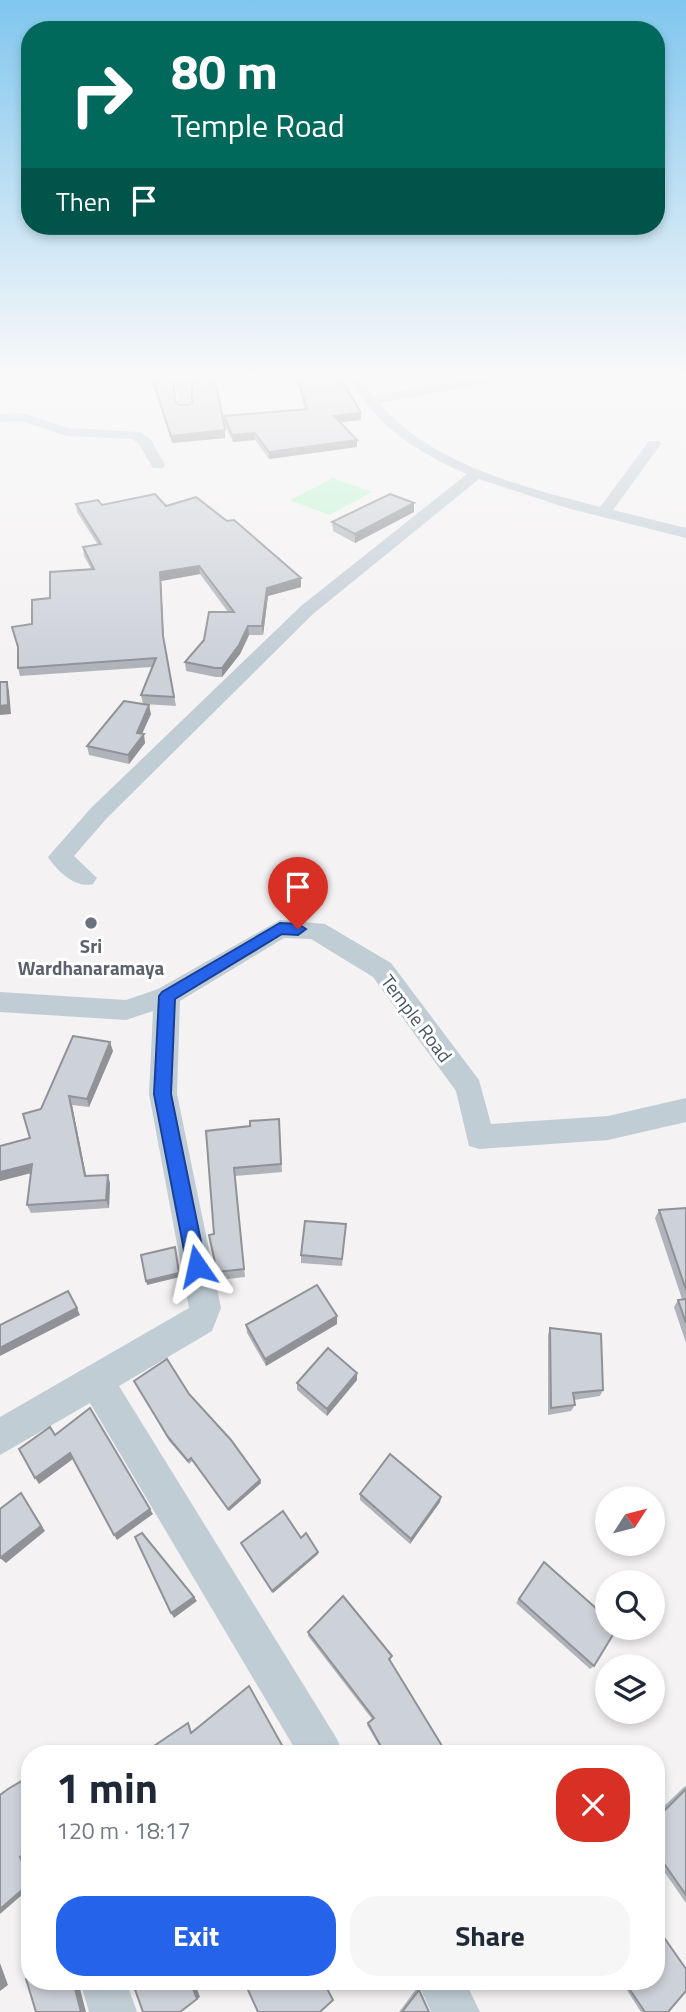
<!DOCTYPE html>
<html lang="en">
<head>
<meta charset="utf-8">
<style>
	:root { --surface:#fff; --page:#f6f6f7; --text:#1f2937; --muted:#747a83; --accent:#2563eb }
	body { margin:0; font-family:"Titillium Web",sans-serif; background:var(--page); color:var(--text); height:100vh; display:flex; flex-direction:column; font-size:26px; white-space:nowrap }
	* { box-sizing:border-box; margin:0 }
	p { font-size:23px; color:var(--muted) }
	.icon { flex:none; width:38px; height:38px; fill:none; stroke:currentColor; stroke-width:2; stroke-linecap:round; stroke-linejoin:round }
	.map { position:relative; flex:1; overflow:hidden }
	.panel { position:absolute; left:21px; top:1745px; width:644px; height:245px; display:flex; flex-direction:column; background:var(--surface); border-radius:28px; box-shadow:0 4px 10px #0003 }
	.panel>* { flex:none }
	.top-card { position:absolute; left:21px; top:21px; width:644px; height:214px; border-radius:28px; box-shadow:0 4px 10px #0003; background:#00695c; color:#fff; overflow:hidden }
	.needle { width:46px; rotate:54deg }
	.buttons { position:absolute; left:595px; top:1486px; display:grid; gap:14px }
	.buttons a { display:grid; place-items:center; width:70px; height:70px; border-radius:50%; background:var(--surface); box-shadow:0 4px 10px #0003; font-size:35px }
	.pin { position:absolute; display:grid; place-items:center; width:60px; height:60px; color:#fff; margin:-72px -30px; border-radius:50% 50% 50% 0; rotate:-45deg; box-shadow:0 0 7px #0007 }
	.pin .icon { rotate:45deg }
	.me { position:absolute; width:77px; margin:-38px; rotate:349deg; stroke-linejoin:round; filter:drop-shadow(0 0 5px #0008) }
	.turn { display:flex; align-items:center; gap:24px; height:147px; padding:0 35px; font-size:32px }
	.turn .icon { width:91px; height:91px; stroke-width:2.5 }
	.turn b { display:block; font-size:49px; line-height:60px }
	.then { display:flex; align-items:center; height:66px; padding:0 35px; background:#0003; gap:14px; font-size:26px }
	.round { display:grid; place-items:center; flex:none; width:74px; height:74px; border-radius:28px; background:var(--page) }
	.head { display:flex; align-items:center; justify-content:space-between; height:119px; padding:0 35px }
	h1 { font-size:42px; font-weight:700; line-height:52px }
	.cta { display:flex; gap:14px; margin-top:auto; padding:14px 35px }
	.cta a { flex:1; height:80px; border-radius:28px; background:var(--accent); color:#fff; font-size:28px; font-weight:700; line-height:80px; text-align:center }
	.cta a+a { background:var(--page); color:var(--text) }
	.map>svg:first-child { display:block }
</style>
</head>
<body>
<div class="map">
<svg width="686" height="2012" viewBox="0 0 686 2012">
	<rect width="100%" height="100%" fill="#f4f2f2"/>
	<polygon fill="#bdf5d1" points="333,478 372,492 329,515 290,500"/>
	<g fill="none" stroke-linecap="round" stroke-linejoin="round">
		<g fill="#c1cdd5" fill-rule="evenodd">
			<polygon points="176,378 190,378 190,410 180,410 178,407"/>
			<path d="M285,378H327C318,385 294,385 285,378Z"/>
			<path d="M348,378H361L373,396L472,378H501L495,382L379,403C432,465 524,487 600,507L649,441H659L661,444L613,510L686,528V538L567,508L479,479L313,614L107,818L74,856L97,878L93,884C76,889 57,871 48,857L91,808L301,606L467,474C414,451 378,426 348,378Z"/>
			<polygon points="22,413 68,428 140,432 150,438 165,465 163,468 153,468 139,444 132,439 67,436 21,421 0,422 0,414"/>
			<polygon points="280,920 325,924 391,963 479,1080 491,1124 608,1116 686,1098 686,1122 608,1140 479,1149 469,1146 456,1091 373,977 311,939 284,938 180,1001 177,1094 221,1308 212,1331 119,1386 337,1739 343,1754 298,1754 90,1403 0,1455 0,1417 189,1308 149,1094 153,1011 126,1020 0,1012 0,992 126,1000 158,989"/>
			<polygon points="80,1981 126,1981 137,2012 89,2012"/>
			<polygon points="417,1981 465,1981 480,2012 431,2012"/>
		</g>
	</g>
	<g fill="#b0b4ba">
		<polygon points="151,378 173,378 175,402 179,405 225,430 225,438 172,443"/>
		<polygon points="298,379 361,420 340,422 357,440 357,447 269,459 255,440 233,442 224,423 224,416 305,409 298,385"/>
		<polygon points="76,504 166,506 301,578 301,587 268,596 263,635 249,635 240,654 222,677 216,677 186,671 185,662 228,612 200,574 161,581 164,642 176,706 144,704 151,714 142,734 145,743 129,764 89,755 87,746 143,704 141,695 152,667 20,676 18,668 32,624 91,569 84,556 83,547 98,545 77,512"/>
		<polygon points="414,512 355,543 333,531 332,522"/>
		<polygon points="113,1051 89,1107 72,1105 86,1176 110,1183 109,1208 31,1213 27,1205 31,1173 0,1181 0,1146 30,1138 41,1109"/>
		<polygon points="279,1119 282,1172 235,1176 245,1277 219,1280 209,1235 214,1234 206,1131 250,1126"/>
		<polygon points="686,1208 686,1343 674,1307 678,1300 682,1299 655,1218 659,1210"/>
		<polygon points="346,1224 342,1266 301,1263 301,1255"/>
		<polygon points="337,1316 337,1324 266,1366 247,1333 246,1325"/>
		<polygon points="550,1328 603,1390 600,1396 574,1400 575,1405 571,1411 548,1415 548,1335"/>
		<polygon points="357,1373 357,1380 327,1416 297,1390 297,1383"/>
		<polygon points="134,1381 189,1394 260,1480 261,1483 229,1511 192,1461 189,1464 169,1441"/>
		<polygon points="360,1494 441,1497 440,1502 410,1544 360,1500"/>
		<polygon points="301,1538 318,1554 273,1593 241,1543"/>
		<polygon points="544,1562 594,1666 590,1669 516,1603"/>
		<polygon points="308,1632 392,1656 390,1661 447,1754 384,1754 367,1725 368,1723 372,1719 308,1636"/>
		<polygon points="686,1786 686,1903 656,1860 656,1814 684,1787"/>
		<polygon points="621,1981 656,1981 668,2012 641,2012"/>
		<polygon points="417,1988 429,2012 399,2012"/>
	</g>
	<g fill="#909297">
		<polygon points="361,413 361,420 334,423 334,416"/>
		<polygon points="225,430 225,438 172,443 171,436"/>
		<polygon points="255,433 255,440 233,442 232,435"/>
		<polygon points="357,440 357,447 269,459 269,452"/>
		<polygon points="414,503 414,512 355,543 355,534"/>
		<polygon points="199,566 200,574 161,581 164,644 160,572"/>
		<polygon points="301,578 301,587 268,596 263,635 262,626 267,588"/>
		<polygon points="248,626 249,635 240,654 222,677 222,668"/>
		<polygon points="7,682 9,691 11,714 0,715 0,706"/>
		<polygon points="149,705 151,714 140,738 144,734 145,743 129,764 128,755"/>
		<polygon points="110,1042 113,1051 89,1107 87,1099"/>
		<polygon points="69,1096 72,1105 88,1185 85,1176"/>
		<polygon points="32,1164 35,1172 0,1181 0,1172"/>
		<polygon points="108,1175 110,1183 109,1208 106,1200"/>
		<polygon points="175,1247 180,1277 147,1285 146,1281"/>
		<polygon points="77,1308 80,1315 0,1356 0,1348"/>
		<polygon points="337,1316 337,1324 266,1366 265,1359"/>
		<polygon points="357,1373 357,1380 327,1416 327,1409"/>
		<polygon points="70,1453 73,1459 39,1484 35,1478"/>
		<polygon points="260,1480 261,1483 229,1511 228,1509"/>
		<polygon points="21,1493 45,1531 6,1563 0,1558"/>
		<polygon points="441,1497 440,1502 410,1544 411,1539"/>
		<polygon points="150,1509 153,1514 117,1540 114,1535"/>
		<polygon points="318,1552 318,1554 273,1593 272,1591"/>
		<polygon points="194,1597 197,1601 174,1618 171,1613"/>
		<polygon points="283,1747 284,1749 279,1754 275,1754"/>
		<polygon points="30,1851 30,1855 26,1857 30,1866 30,1878 20,1857"/>
		<polygon points="30,1883 30,1888 0,1914 0,1909"/>
		<polygon points="0,1963 8,1985 0,1991"/>
		<polygon points="73,1981 78,1981 86,2012 81,2012"/>
		<polygon points="190,1981 194,1981 200,1997 180,2012"/>
	</g>
	<g fill="#cdd1d8" stroke="#909297" stroke-width="2">
		<polygon points="152,378 173,378 175,401 179,405 189,405 192,403 192,378 215,378 225,430 171,436"/>
		<polygon points="341,378 361,413 334,416 357,440 269,452 255,433 232,435 224,416 307,409 298,379"/>
		<polygon points="155,494 166,506 196,497 227,521 234,520 301,578 267,588 262,626 248,626 239,645 222,668 215,668 185,662 204,640 209,612 234,612 199,566 160,572 163,636 174,697 141,695 156,658 18,668 18,647 12,627 32,624 32,600 50,598 50,572 94,569 83,547 101,544 76,504 98,500 102,505"/>
		<polygon points="390,494 414,503 355,534 332,522"/>
		<polygon points="0,682 7,682 8,705 0,706"/>
		<polygon points="124,701 149,705 137,733 144,734 128,755 87,746"/>
		<polygon points="73,1036 110,1042 87,1099 69,1096 85,1176 108,1175 106,1200 27,1205 32,1164 0,1172 0,1146 30,1138 23,1114 41,1109"/>
		<polygon points="279,1119 281,1164 234,1168 244,1269 217,1272 209,1235 214,1234 206,1131 250,1126 250,1121"/>
		<polygon points="686,1208 686,1290 659,1210"/>
		<polygon points="305,1221 346,1224 342,1259 301,1255"/>
		<polygon points="175,1247 179,1273 146,1281 141,1255"/>
		<polygon points="317,1285 337,1316 265,1359 246,1325"/>
		<polygon points="68,1291 77,1308 0,1348 0,1325"/>
		<polygon points="686,1299 686,1323 678,1300"/>
		<polygon points="550,1328 601,1334 603,1390 573,1393 575,1405 551,1408"/>
		<polygon points="328,1348 357,1373 327,1409 297,1383"/>
		<polygon points="167,1359 189,1394 231,1440 260,1480 228,1509 191,1458 188,1461 168,1437 134,1381"/>
		<polygon points="90,1408 150,1509 114,1535 70,1453 35,1478 19,1449 50,1427 55,1435"/>
		<polygon points="390,1454 441,1497 411,1539 360,1494"/>
		<polygon points="21,1493 41,1526 0,1558 0,1509"/>
		<polygon points="283,1511 301,1538 306,1533 318,1552 272,1591 241,1543"/>
		<polygon points="142,1533 194,1597 171,1613 135,1537"/>
		<polygon points="544,1562 607,1618 607,1628 617,1628 594,1666 519,1599"/>
		<polygon points="343,1596 392,1656 389,1659 447,1754 385,1754 368,1723 374,1718 308,1632"/>
		<polygon points="249,1686 283,1747 275,1754 142,1754 188,1723 191,1733"/>
		<polygon points="30,1776 30,1851 20,1857 30,1878 30,1883 0,1909 0,1795 8,1789"/>
		<polygon points="686,1789 686,1895 656,1852 656,1819"/>
		<polygon points="656,1926 686,1969 686,1991 668,2012 645,2012 624,1981 656,1981"/>
		<polygon points="30,1976 30,1981 73,1981 81,2012 36,2012 26,1979"/>
		<polygon points="132,1981 190,1981 197,1999 180,2012 143,2012"/>
		<polygon points="244,1981 323,1981 333,2000 320,2012 258,2012"/>
		<polygon points="419,1990 429,2012 402,2012"/>
	</g>
	<linearGradient id="sky" x2="0" y2="1"><stop stop-color="#80c6ee"/><stop offset="0.57" stop-color="#faf9f9"/><stop offset="1" stop-color="#faf9f9" stop-opacity="0"/></linearGradient>
	<rect width="686" height="660" fill="url(#sky)"/>
	<polygon fill="#2563eb" stroke="#184099" stroke-width="2" points="280,923 298,924 306,929 298,935 282,934 175,999 171,1094 206,1266 203,1272 197,1274 190,1272 187,1266 154,1094 159,996 162,992"/>
	<circle fill="#6b7280" stroke="#fff" stroke-width="2.5" cx="91" cy="923" r="7"/>
	<g text-anchor="middle" dominant-baseline="central" stroke-width="6" stroke-linejoin="round" paint-order="stroke">
		<g font-size="19" font-weight="bold" fill="#5b616d" stroke="#fff">
			<text x="91" y="945">Sri<tspan x="91" dy="22">Wardhanaramaya</tspan></text>
		</g>
		<g font-size="19" fill="#475662" stroke="#fff">
			<text transform="translate(417 1018) rotate(53)">Temple Road</text>
		</g>
	</g>
</svg>
<div class="buttons">
<a><svg class="needle" viewBox="-14 -14 28 28"><path d="M0-13l5 13h-10z" fill="#e53935"/><path d="M0 13l5-13h-10z" fill="#747a83"/></svg></a>
<a><svg class="icon" aria-label="search" viewBox="0 0 24 24"><circle cx="10" cy="10" r="6"/><path d="M15 15l6 6"/></svg></a>
<a><svg class="icon" aria-label="layers" viewBox="0 0 24 24"><path d="M12 4l9 5-9 5-9-5zM3 14l9 5 9-5"/></svg></a>
</div>
<div class="pin" style="left:298px;top:929px;background:#d93025"><svg class="icon" aria-label="arrive" viewBox="0 0 24 24"><path d="M6 21V4h12l-3 4 3 4H6"/></svg></div>
<svg class="me" style="left:197px;top:1266px" viewBox="-20 -20 40 40"><path d="M0-17L14 15 0 8-14 15z" fill="#2563eb" stroke="#fff" stroke-width="4"/></svg>
<div class="top-card">
<div class="turn"><svg class="icon" aria-label="right" viewBox="0 0 24 24"><path d="M7 20v-9h11M14 6l5 5-5 5"/></svg><div><b>80 m</b>Temple Road</div></div>
<div class="then">Then<svg class="icon" aria-label="arrive" viewBox="0 0 24 24"><path d="M6 21V4h12l-3 4 3 4H6"/></svg></div>
</div>
<section class="panel">
<div class="head"><div><h1>1 min</h1><p>120 m · 18:17</p></div><a class="round" style="background:#d93025;color:#fff"><svg class="icon" aria-label="close" viewBox="0 0 24 24"><path d="M6 6l12 12M18 6L6 18"/></svg></a></div>
<div class="cta"><a>Exit</a><a>Share</a></div>
</section>
</div>
</body>
</html>
